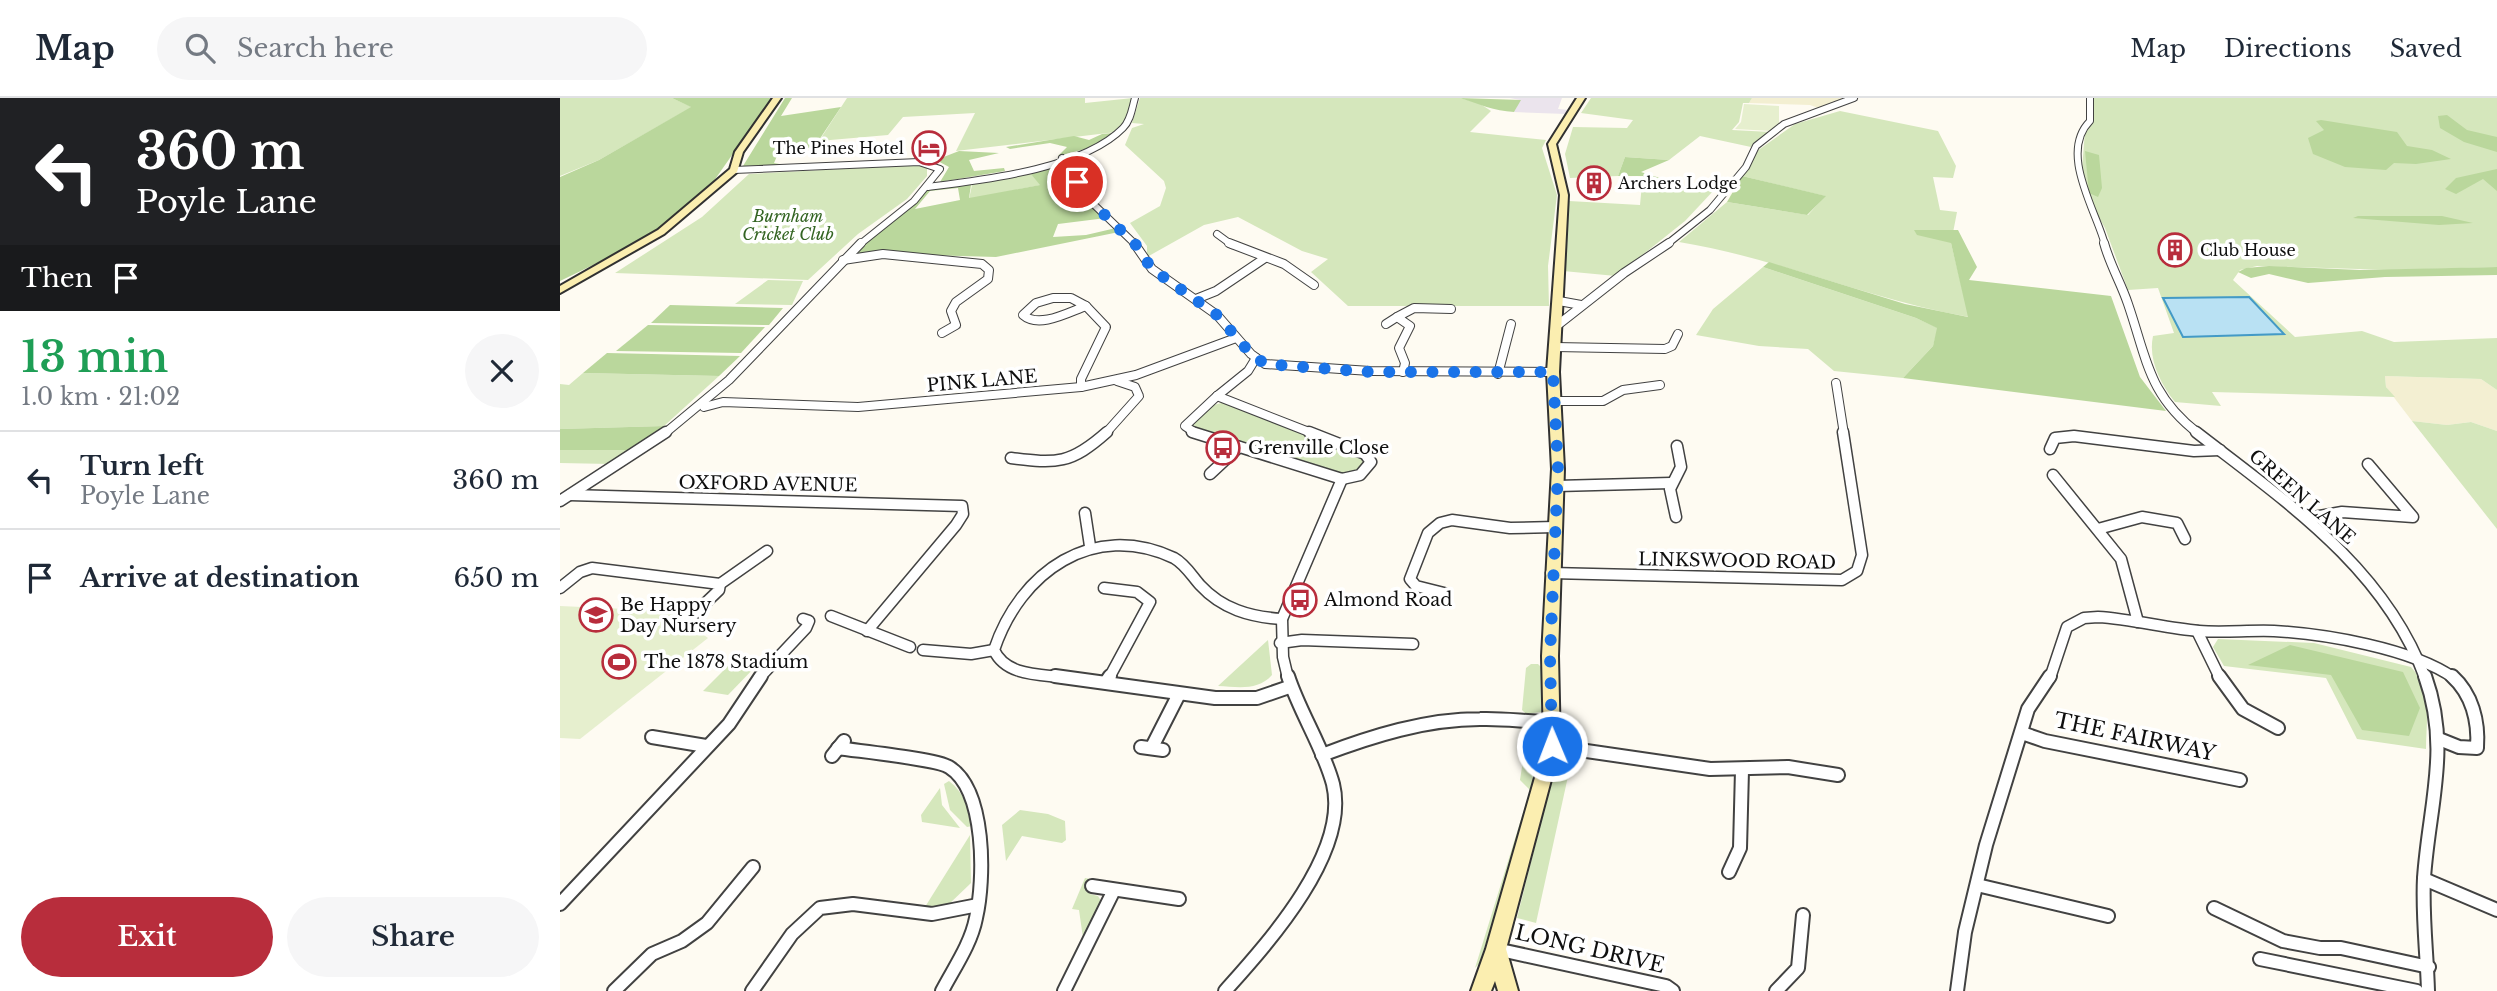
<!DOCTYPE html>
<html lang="en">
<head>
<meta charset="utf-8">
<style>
	:root { --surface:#fff; --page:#f6f6f7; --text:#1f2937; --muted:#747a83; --line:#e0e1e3; --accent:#b82d3c }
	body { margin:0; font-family:"Libre Baskerville",serif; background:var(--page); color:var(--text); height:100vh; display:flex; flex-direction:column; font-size:26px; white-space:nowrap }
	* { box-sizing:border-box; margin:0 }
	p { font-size:23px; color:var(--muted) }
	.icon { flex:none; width:38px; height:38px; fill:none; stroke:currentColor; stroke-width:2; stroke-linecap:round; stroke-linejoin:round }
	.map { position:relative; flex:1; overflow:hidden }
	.drawer { display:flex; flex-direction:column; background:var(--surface); width:560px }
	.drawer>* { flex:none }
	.guide { background:#202124; color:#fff; overflow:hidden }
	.pin { position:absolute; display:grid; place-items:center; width:60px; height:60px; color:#fff; margin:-30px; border:4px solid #fff; border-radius:50%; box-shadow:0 2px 7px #0007 }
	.me { position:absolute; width:77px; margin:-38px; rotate:359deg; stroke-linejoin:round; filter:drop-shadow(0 0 5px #0008) }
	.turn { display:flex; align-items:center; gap:24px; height:147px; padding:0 21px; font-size:32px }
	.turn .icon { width:91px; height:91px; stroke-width:2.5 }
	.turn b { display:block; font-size:49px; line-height:60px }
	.then { display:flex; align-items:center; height:66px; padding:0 21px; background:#0003; gap:14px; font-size:26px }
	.round { display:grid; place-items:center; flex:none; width:74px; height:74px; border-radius:37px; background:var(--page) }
	.head { display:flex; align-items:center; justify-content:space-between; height:119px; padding:0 21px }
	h1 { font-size:42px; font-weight:600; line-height:52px; color:#1e9e55 }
	.primary-button { display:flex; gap:14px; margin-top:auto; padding:14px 21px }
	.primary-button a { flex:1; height:80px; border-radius:42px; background:var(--accent); color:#fff; font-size:28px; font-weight:600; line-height:80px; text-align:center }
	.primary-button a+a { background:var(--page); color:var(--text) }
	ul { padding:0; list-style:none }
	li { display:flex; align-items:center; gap:21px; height:98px; padding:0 21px; border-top:2px solid var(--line) }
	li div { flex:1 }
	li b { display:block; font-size:26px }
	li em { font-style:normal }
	header { display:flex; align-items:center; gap:42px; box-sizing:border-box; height:98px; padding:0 35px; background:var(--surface); border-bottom:2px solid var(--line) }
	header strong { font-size:33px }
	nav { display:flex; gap:38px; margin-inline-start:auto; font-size:24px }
	.search { width:490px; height:63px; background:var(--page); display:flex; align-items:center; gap:18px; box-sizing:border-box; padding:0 24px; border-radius:38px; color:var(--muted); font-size:26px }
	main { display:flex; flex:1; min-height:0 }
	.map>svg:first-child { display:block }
</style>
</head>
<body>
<header>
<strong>Map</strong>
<div class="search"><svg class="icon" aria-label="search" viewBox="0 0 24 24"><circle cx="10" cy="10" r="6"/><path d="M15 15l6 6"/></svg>Search here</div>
<nav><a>Map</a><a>Directions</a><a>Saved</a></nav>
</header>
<main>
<section class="drawer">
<div class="guide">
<div class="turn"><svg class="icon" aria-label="left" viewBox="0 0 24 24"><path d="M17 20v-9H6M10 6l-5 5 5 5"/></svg><div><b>360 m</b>Poyle Lane</div></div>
<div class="then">Then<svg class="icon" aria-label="arrive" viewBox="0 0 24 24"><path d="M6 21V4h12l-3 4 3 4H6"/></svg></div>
</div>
<div class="head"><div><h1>13 min</h1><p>1.0 km · 21:02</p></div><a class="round"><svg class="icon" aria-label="close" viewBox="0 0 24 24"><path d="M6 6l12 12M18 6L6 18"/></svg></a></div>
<ul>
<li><svg class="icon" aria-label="left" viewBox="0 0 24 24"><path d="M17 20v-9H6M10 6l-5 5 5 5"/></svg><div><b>Turn left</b><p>Poyle Lane</p></div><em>360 m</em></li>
<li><svg class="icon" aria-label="arrive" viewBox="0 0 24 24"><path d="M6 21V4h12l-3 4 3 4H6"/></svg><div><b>Arrive at destination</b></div><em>650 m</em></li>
</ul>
<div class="primary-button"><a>Exit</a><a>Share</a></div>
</section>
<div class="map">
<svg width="1937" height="893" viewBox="0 0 1937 893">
	<rect width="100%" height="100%" fill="#fefbf2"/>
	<polygon fill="#ebe4ed" points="950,0 1002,0 998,11 1009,12 1006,16 954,14 960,2"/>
	<g fill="#f3efd2">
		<polygon points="1192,0 1291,0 1264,12 1250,7 1189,5"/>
		<polygon points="1825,278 1921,281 1937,292 1937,333 1911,324 1887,327 1852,323 1826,289"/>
	</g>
	<g fill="#d5e7bc">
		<polygon points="0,0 112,0 132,9 39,62 0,78"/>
		<polygon points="287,0 525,0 525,5 573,0 563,27 556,34 396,53 415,15 343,19 328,37 259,43"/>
		<polygon points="580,0 900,0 919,5 931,13 910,34 986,42 982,50 997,97 988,168 989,208 788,208 751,174 768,161 742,153 678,119 644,127 587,159 587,148 570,125 600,108 606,90 604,83 565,47 572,30 584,26 572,25"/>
		<polygon points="1031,0 1192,0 1189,5 1183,5 1179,24 1172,32 1211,34 1191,49 1140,38 1109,62 1065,59 1058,78 1010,80 1005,56 1013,29 1067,30 1073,22 1021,15"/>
		<path d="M1533,0H1937V169L1830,172L1697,168L1680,172L1673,182L1735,239L1802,233L1834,244L1937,240V292L1921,281L1825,278L1826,289L1835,299L1652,294L1661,308L1615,304C1600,285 1588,261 1593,238L1614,235L1598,190L1568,192L1545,130L1530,104L1522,71L1525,33L1533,23Z"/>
		<path d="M1280,13L1378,33L1396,68L1393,80L1373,79L1380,112L1397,114L1391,145L1409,219C1310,202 1218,160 1119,144L1167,104L1248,117L1265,98L1182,78L1197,53L1235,26Z"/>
		<polygon points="336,68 367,68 367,78 347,101 298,136 248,182 55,175 142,119 189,76"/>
		<polygon points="470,75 481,87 409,101 412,87"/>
		<polygon points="1082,86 1155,91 1125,123 1056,178 1003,173 1009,103 1080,107"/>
		<polygon points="1203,169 1356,220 1378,230 1373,248 1343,280 1274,273 1248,251 1199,248 1136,237 1153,211"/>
		<polygon points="208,182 243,183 232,207 175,206"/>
		<polygon points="23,275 159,278 104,328 0,331 0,286 9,287"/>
		<polygon points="665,304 801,359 804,367 796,375 784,376 634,332 632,325 650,308"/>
		<polygon points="1852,323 1887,327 1911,324 1937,333 1937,431"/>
		<polygon points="0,352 71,352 50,366 0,365"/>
		<path d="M1658,541L1754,545L1851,569C1873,593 1866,622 1866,651L1797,641L1766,580L1664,568L1653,549Z"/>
		<path d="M708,542L712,577C698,593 678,589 658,588Z"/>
		<polygon points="173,563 197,567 168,597 143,593"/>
		<polygon points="971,566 978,566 982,570 981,614 966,616 962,612 966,570"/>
		<polygon points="972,632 979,633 983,639 965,727 919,866 915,870 970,692 960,682 967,636"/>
		<polygon points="1004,655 1012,660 976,825 957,820 997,660"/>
		<path d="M389,683C404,695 409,709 412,728L407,729L390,712L384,686Z"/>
		<polygon points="380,690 382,707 400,730 362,724 361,717"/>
		<polygon points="460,712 488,716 505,723 506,742 502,745 462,738 446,763 442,727"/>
		<polygon points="410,737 411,785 387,808 365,809"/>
		<polygon points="525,780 536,782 530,796 538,798 543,806 530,834 526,834 523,840 519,812 512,811"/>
	</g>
	<g fill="#bad79c" fill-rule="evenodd">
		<polygon points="112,0 212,0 151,87 95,137 0,183 0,79 39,62 131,9"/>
		<polygon points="225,0 232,0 221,18 281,9 259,42 263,44 248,50 228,52 225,54 230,54 217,58 214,65 225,67 183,68"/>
		<path d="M900,0L961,2L954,14C934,13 919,6 900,0Z"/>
		<polygon points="1887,17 1907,32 1937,39 1937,54 1904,44 1880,30 1878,18"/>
		<polygon points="1761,22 1837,34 1847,48 1872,52 1891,61 1856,66 1834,65 1826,72 1785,69 1753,56 1748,40 1764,32 1756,23"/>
		<polygon points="553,35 529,50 498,58 507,49 490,45 450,51 446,49 514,38 529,42 542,36"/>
		<polygon points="399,53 439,55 409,62 414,73 444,70 445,73 380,84 389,69 376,62"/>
		<polygon points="1525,53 1539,57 1542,90 1538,99 1529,95"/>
		<polygon points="1065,59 1109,62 1081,74 1122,87 1082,86 1083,78 1058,78"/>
		<path d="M501,61L515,85L517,96L546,120L498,126L493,139L526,137L556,130L559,134L436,159L295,155L367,91L445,77ZM470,75L480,87L409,100L411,87ZM398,90L400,102L355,111L370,93Z"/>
		<polygon points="1937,71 1937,93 1923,81 1896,96 1885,91 1896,80"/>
		<polygon points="1182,78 1266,98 1247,117 1167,104"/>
		<polygon points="1798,118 1882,118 1913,125 1879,127 1793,120"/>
		<polygon points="1354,132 1398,132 1417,169 1409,182 1551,198 1580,279 1606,313 1343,280 1373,248 1377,230 1356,220 1203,169 1209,164 1345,206 1408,219 1391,145 1357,137"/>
		<polygon points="1709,168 1800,172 1937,169 1937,177 1825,179 1748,185 1709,176 1691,180 1678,174 1686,170"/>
		<polygon points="110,207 223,210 209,227 91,225"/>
		<polygon points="88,227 205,229 181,255 56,253"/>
		<polygon points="47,255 180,258 159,278 23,275"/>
		<polygon points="104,328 71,352 0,352 0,331"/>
		<polygon points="1730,547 1843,574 1860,610 1849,638 1802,632 1771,577 1688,567"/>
	</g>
	<g fill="#e6efce">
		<polygon points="1184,6 1219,8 1219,27 1212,33 1175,31 1181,24"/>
		<polygon points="0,508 110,513 148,540 20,641 0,640"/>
	</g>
	<polygon fill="#b9e1f3" stroke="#439ac6" stroke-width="2" points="1689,199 1724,236 1623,239 1603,200"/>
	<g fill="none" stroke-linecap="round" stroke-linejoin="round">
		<defs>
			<g id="street-far3">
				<path d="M1530,0V23C1498,55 1537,114 1545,147"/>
				<polyline points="502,60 526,99 576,147"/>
				<polyline points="174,72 359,64 380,71 354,103 299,147"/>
				<path d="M368,89C423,82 523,71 563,30C571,22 572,10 575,0"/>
				<polyline points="657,136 672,147"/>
				<polyline points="1106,147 1150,112 1186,69 1196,48 1224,26 1294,0"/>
			</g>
			<g id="street-far2">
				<polyline points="574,145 592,171 657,217 691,256 705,266 810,273 993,274"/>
				<polyline points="669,145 724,166 754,187"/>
				<path d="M1544,145C1550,167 1561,185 1568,206C1587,261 1588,297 1639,336"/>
				<polyline points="283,162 323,156 422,166 429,172 428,181 396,204 391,213 396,227 382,235"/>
				<path d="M493,200H511L526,208C509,214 479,231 463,217L476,205Z"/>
				<polyline points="636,201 656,193 705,160"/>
				<polyline points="999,203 1021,207"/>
				<polyline points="826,226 837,219"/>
				<polyline points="999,226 1064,175 1109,145"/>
				<polyline points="995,249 1105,251 1112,248 1118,236"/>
				<polyline points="843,274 845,265 839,250 850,228 837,219 854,210 891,211"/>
				<polyline points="938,276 951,226"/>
				<polyline points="1276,285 1284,336"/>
				<polyline points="521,289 521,281 546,229 526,208"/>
				<polyline points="657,298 754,336"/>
				<polyline points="657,298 688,273 696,260"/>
				<polyline points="994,303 1043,303 1063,292 1100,287"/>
				<polyline points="144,309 163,304 298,309 521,289 576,277 676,240"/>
				<polyline points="104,336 169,282 301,145"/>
				<polyline points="545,336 579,298 575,289 557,283"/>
				<polyline points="637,336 625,328 657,298"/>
			</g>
			<g id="street-far1">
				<polyline points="632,334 782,381 800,377 811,364 805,356 749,334"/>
				<path d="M1636,334C1725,403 1825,470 1865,580"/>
				<polyline points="1490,351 1495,340 1514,338 1634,353 1660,352"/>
				<path d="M451,360C497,366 511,366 547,334"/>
				<polyline points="650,376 679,349"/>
				<polyline points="1493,377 1561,461 1578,524"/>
				<polyline points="997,388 1111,385"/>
				<polyline points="10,397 402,408 403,416 396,427 307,533"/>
				<polyline points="0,403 106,334"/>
				<polyline points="525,415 530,448"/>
				<polyline points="1116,419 1110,391 1121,369 1117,348"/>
				<polyline points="1748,420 1782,414 1853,419 1808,366"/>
				<polyline points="1538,431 1582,419 1617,425 1625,441"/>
				<polyline points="991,475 1282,482 1297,473 1302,457 1283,334"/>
				<polyline points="160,486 207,453"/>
				<polyline points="0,490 20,474 32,470 160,486 159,492 134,516"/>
				<polyline points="544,490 577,494 590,504 549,580"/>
				<polyline points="884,495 856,488 850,481 868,435 880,425 892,422 950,430 995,429"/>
				<polyline points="271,518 350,549"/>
				<polyline points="1637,533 1660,580"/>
				<polyline points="720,545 742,542 853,546"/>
				<polyline points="363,552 411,556 434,552"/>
				<polyline points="199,580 246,530 249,523 243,521"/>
				<path d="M508,580C482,576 446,579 434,552C460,474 533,422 614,460C625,466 632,478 640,487C662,511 690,519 722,521"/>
				<polyline points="728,580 723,559 722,521 782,381"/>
				<path d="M1490,580L1507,529L1524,520L1538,519C1572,521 1605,530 1639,533C1664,535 1689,532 1714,533C1765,536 1851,550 1894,580"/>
			</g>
			<g id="street">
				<polyline points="495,578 655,600 697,600 729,589"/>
				<polyline points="1659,578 1683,611 1718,630"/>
				<path d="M1865,578C1891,650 1869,707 1864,780C1862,817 1867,856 1868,893"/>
				<polyline points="546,584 550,578"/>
				<polyline points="1462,635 1485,643 1680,682"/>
				<polyline points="92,639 146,648"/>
				<path d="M1879,641L1899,649L1917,650C1919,623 1912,596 1892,578"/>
				<polyline points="992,648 1150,671 1228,669 1278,677"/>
				<polyline points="581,649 603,652"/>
				<polyline points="592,649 619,596"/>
				<path d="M278,650C297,653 377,661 389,669C426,692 425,781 416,820C411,846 394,870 382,893"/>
				<path d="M762,657C812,638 866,621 920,621C944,620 967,624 991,624"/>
				<polyline points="272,658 284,643"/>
				<polyline points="1169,774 1180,750 1182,672"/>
				<polyline points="1864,781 1937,812"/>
				<polyline points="1417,787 1548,818"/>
				<polyline points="532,788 619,801"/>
				<polyline points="0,806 169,626 201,578"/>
				<polyline points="1654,810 1723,843 1760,850 1781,850 1869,869"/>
				<polyline points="936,851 1106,888 1113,893"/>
				<polyline points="1700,861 1857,893"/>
				<polyline points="54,893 92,856 122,843 147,825 193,769"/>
				<polyline points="192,893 232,836 260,810 293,806 372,816 418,807"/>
				<polyline points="504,893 554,792"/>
				<path d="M665,893C707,846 790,755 773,686C763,649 740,615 728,578"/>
				<polyline points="1216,893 1238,870 1243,817"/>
				<polyline points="1397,893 1405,834 1426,747 1468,611 1490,578"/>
			</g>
			<g id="secondary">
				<polygon points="213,0 221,0 183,54 177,74 104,136 0,195 0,188 98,132 170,71 175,54"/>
				<polygon points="1017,0 1025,0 996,46 1008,97 999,274 1004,371 998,558 1000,648 946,851 958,893 938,893 935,883 931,893 911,893 926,851 984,648 982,558 992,371 987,274 1000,97 988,46"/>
			</g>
		</defs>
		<use href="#street-far3" stroke="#424242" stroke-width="8"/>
		<use href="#street-far2" stroke="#424242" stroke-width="10"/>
		<use href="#street-far1" stroke="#424242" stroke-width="13"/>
		<use href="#street" stroke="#424242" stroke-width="16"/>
		<use href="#secondary" stroke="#313131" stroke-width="4"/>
		<use href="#street-far3" stroke="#fff" stroke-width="6"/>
		<use href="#street-far2" stroke="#fff" stroke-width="8"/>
		<use href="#street-far1" stroke="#fff" stroke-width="10"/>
		<use href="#street" stroke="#fff" stroke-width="12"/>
		<use href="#secondary" fill="#fbeeb0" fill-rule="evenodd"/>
	</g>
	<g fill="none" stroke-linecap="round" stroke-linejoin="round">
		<polyline stroke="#1a73e8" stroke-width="12" stroke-dasharray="0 21.6" points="517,84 526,99 576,147 592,171 657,217 691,256 705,266 810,274 993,274 998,371 990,558 992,648"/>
	</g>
	<defs>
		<symbol id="hotel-ring" viewBox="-11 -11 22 22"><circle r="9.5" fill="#fff" stroke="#b82d3c" stroke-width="1.5"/><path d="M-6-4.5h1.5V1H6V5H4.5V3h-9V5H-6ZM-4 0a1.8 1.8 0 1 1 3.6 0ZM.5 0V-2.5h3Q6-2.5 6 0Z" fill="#b82d3c"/></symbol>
		<symbol id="building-ring" viewBox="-11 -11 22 22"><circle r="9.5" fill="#fff" stroke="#b82d3c" stroke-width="1.5"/><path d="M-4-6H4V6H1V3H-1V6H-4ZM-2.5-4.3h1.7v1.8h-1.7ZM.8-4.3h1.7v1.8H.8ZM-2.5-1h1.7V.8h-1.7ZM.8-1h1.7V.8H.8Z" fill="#b82d3c"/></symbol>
		<symbol id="bus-ring" viewBox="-11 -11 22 22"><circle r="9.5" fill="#fff" stroke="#b82d3c" stroke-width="1.5"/><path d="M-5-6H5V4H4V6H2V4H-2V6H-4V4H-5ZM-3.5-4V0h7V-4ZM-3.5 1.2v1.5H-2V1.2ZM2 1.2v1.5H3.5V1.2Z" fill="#b82d3c"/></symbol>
		<symbol id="school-ring" viewBox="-11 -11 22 22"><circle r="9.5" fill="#fff" stroke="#b82d3c" stroke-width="1.5"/><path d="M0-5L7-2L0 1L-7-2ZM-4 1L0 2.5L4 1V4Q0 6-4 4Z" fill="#b82d3c"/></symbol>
		<symbol id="stadium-ring" viewBox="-11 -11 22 22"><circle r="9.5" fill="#fff" stroke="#b82d3c" stroke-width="1.5"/><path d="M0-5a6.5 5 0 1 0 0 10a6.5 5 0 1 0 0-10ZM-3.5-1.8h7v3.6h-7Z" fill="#b82d3c"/></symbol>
	</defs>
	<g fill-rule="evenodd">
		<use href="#hotel-ring" x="350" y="31" width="38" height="38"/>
		<use href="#building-ring" x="1015" y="66" width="38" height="38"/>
		<use href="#building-ring" x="1596" y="133" width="38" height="38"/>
		<use href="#bus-ring" x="644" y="331" width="38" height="38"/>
		<use href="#bus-ring" x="721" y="483" width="38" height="38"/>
		<use href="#school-ring" x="17" y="498" width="38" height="38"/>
		<use href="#stadium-ring" x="40" y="545" width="38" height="38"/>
	</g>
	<g text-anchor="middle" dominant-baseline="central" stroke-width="7" stroke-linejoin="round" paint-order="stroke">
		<g font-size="16" fill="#0f0f0f" stroke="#fff" text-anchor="start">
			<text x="344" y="50" text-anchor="end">The Pines Hotel</text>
			<text x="1058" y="85">Archers Lodge</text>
			<text x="1640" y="152">Club House</text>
		</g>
		<g font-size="16" font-style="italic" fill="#336422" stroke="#fff">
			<text x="228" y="118">Burnham<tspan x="228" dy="18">Cricket Club</tspan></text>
		</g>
		<g font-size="18" fill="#0f0f0f" stroke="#fff">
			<text transform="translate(422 283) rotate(-5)">PINK LANE</text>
			<text transform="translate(208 386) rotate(1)">OXFORD AVENUE</text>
			<text transform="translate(1742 399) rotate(41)">GREEN LANE</text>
			<text transform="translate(1177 463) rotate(1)">LINKSWOOD ROAD</text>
		</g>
		<g font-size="18" fill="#0f0f0f" stroke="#fff" text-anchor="start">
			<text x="688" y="350">Grenville Close</text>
			<text x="764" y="502">Almond Road</text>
			<text x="60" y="507">Be Happy<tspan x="60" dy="21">Day Nursery</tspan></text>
			<text x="84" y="564">The 1878 Stadium</text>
		</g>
		<g font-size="21" fill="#0f0f0f" stroke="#fff">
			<text transform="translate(1575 639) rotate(12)">THE FAIRWAY</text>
			<text transform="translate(1030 851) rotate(13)">LONG DRIVE</text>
		</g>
	</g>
</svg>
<div class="pin" style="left:517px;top:84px;background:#d93025"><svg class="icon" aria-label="arrive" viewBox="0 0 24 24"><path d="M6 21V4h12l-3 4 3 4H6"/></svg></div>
<svg class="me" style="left:992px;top:648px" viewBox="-20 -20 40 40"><circle r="17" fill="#1a73e8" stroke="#fff" stroke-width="3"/><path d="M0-11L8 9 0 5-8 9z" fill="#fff"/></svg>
</div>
</main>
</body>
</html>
